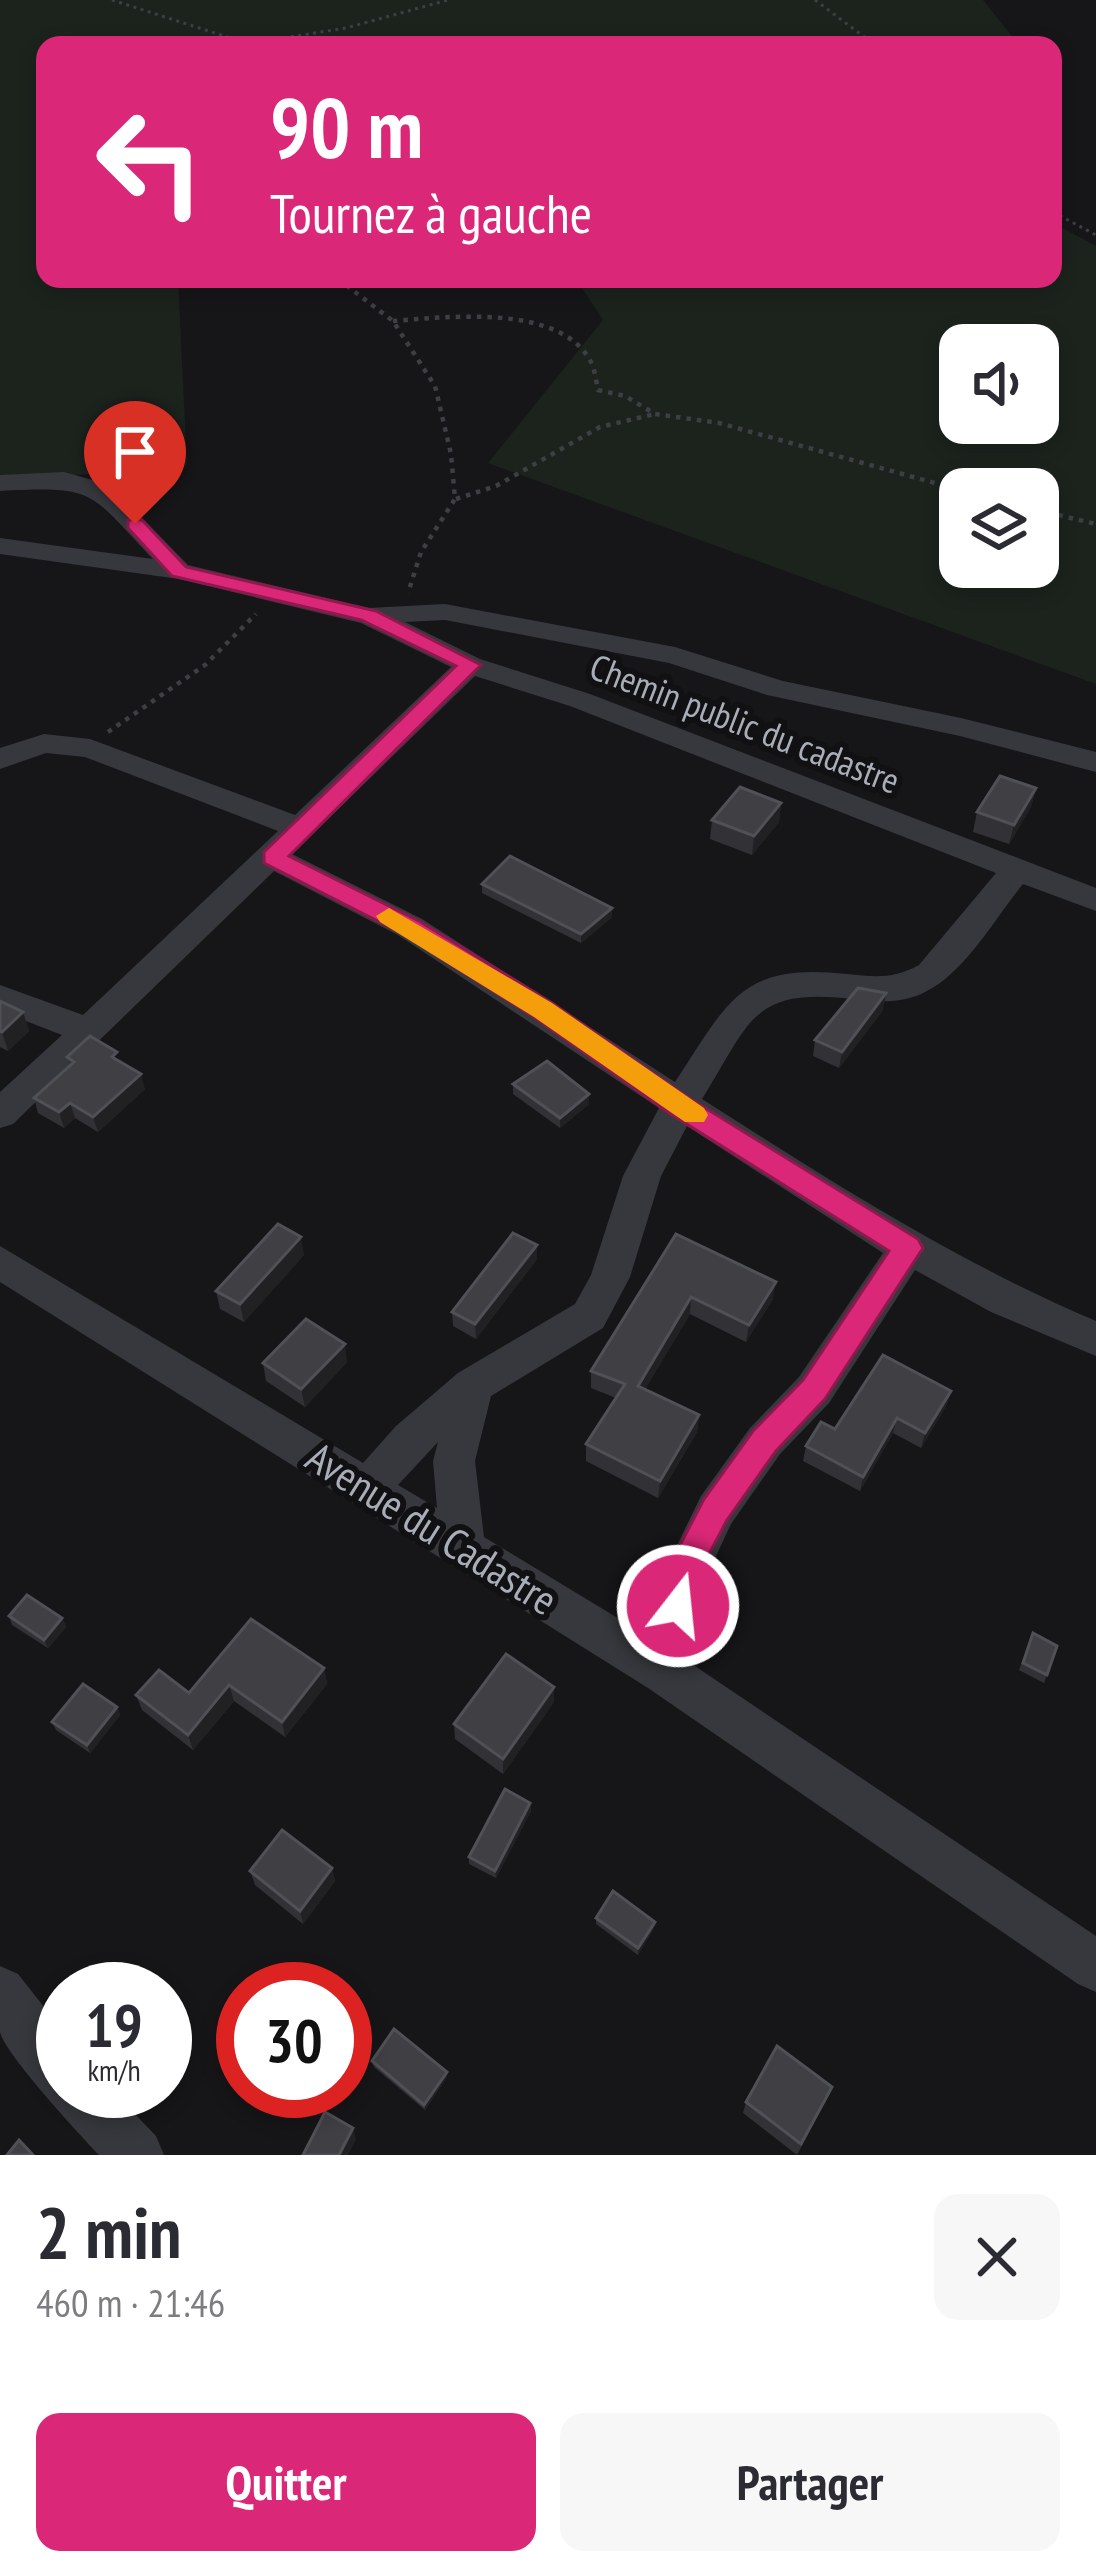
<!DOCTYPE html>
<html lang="fr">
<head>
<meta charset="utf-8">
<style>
	:root { --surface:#fff; --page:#f7f7f7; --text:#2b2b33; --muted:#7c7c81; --accent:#db2777 }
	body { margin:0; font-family:"PT Sans Narrow",sans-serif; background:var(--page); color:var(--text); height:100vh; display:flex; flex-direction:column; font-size:45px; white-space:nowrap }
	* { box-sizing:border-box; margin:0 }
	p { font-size:39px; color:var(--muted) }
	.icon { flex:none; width:66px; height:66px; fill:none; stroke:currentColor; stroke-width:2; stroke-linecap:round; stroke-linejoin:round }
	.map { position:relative; height:2155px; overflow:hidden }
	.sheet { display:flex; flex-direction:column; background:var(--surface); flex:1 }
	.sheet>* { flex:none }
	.top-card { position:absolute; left:36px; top:36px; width:1026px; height:252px; border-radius:24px; box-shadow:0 6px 18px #0003; background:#db2777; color:#fff; overflow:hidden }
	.fabs { position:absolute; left:939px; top:324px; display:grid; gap:24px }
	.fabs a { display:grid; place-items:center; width:120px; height:120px; border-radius:24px; background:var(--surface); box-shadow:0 6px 18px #0003; font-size:60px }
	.speed { position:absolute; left:36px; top:1962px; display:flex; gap:24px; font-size:60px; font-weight:700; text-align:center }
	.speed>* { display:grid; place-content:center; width:156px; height:156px; border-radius:50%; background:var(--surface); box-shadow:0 6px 18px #0003; line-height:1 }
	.speed small { font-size:30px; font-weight:400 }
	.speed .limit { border:18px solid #d22; background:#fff; color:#111 }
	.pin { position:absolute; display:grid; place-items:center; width:102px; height:102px; color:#fff; margin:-123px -51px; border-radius:50% 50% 50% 0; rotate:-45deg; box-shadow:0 0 12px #0007 }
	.pin .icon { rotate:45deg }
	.me { position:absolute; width:132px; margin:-66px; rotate:16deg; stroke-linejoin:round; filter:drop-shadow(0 0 9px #0008) }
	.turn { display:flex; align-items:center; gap:42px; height:252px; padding:0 36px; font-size:54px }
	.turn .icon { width:156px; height:156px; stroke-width:2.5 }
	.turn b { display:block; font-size:84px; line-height:102px }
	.round { display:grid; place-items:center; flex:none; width:126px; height:126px; border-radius:24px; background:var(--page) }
	.headline { display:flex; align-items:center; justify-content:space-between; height:204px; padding:0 36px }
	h1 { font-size:72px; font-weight:700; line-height:90px }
	.primary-button { display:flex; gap:24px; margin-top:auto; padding:24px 36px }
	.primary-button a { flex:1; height:138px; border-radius:24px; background:var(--accent); color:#fff; font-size:48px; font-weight:700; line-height:138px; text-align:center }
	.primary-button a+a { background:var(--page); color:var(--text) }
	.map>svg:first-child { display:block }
</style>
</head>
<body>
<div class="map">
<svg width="1096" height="2155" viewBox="0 0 1096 2155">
	<rect width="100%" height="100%" fill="#161618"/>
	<g fill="#1c231d" fill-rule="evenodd">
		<polygon points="0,0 983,0 1019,45 45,45 45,279 178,279 187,466 0,481"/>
		<path d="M1053,223L1096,246V684L488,463L603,320L576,279H1053ZM960,345H1038V423H960ZM1038,489V567H960V489Z"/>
	</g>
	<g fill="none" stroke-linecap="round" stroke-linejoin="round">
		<g stroke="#3d3f44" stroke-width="3" stroke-dasharray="3 4.5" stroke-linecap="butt">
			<polyline points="112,0 246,43"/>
			<polyline points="815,0 875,45"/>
			<polyline points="239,45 346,28 448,0"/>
			<polyline points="1053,212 1096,235"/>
		</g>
		<g stroke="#3d3f44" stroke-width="4.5" stroke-dasharray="4.5 6" stroke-linecap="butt">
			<polyline points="338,279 393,321 435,386 451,454 455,499 421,552 408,593"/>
			<path d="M393,321C448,317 560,303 591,362C595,370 596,381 598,390L625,396L655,414L719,423L960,490"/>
			<polyline points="456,499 496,486 600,427 655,414"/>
			<polyline points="1038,510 1096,524"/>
			<polyline points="108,732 205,665 256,614"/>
		</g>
		<g fill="#37383d" fill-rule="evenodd">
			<path d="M64,472L110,485L188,565L368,608L445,604L675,647L783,681L961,718L1096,752V772L960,736L767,695L669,663L445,620L405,622L480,659L590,694L1096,888V911L1023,884C995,918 965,973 925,992C902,1004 877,1002 853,999C751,987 751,1021 702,1099C830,1181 955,1261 1096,1321V1356L991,1312L915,1270L829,1403L780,1454L731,1524L707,1575L689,1662L1096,1936V1992L1078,1984L648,1688L0,1282V1246L363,1463L396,1426L458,1373L575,1304L591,1275L623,1176L659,1108L398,935L274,871L13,1124L0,1128V1092L62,1035L0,1011V985L83,1015L278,831L85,757L46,753L0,769V748L44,734L90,739L295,815L451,667L361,623L179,579L0,554V538L153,559C88,491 97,486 0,491V475ZM475,676L570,706L996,873L919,965C894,979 875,977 847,974C740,962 728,1002 675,1082L422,919L292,854ZM687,1126L883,1253L799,1377L750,1428L701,1496L663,1574L649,1637L484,1537L475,1461L491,1396L603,1328L630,1277L661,1176ZM438,1442L433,1461L437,1508L398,1485Z"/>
			<path d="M0,1966L18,1974L63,2031V2091H113L156,2136L164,2155H99C80,2135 5,2054 0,2032C0,2012 0,1986 0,1966Z"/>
		</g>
	</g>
	<g fill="#323236">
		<polygon points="1036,788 1031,807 1009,844 973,832 977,812"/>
		<polygon points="781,803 779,822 752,855 710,839 712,820"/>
		<polygon points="482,884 612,908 612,917 581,943 482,893"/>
		<polygon points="0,1001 23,1012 29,1031 8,1051 0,1047"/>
		<polygon points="883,1010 839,1068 813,1056 815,1040"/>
		<polygon points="67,1057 119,1061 145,1089 98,1132 75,1118 64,1128 38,1113 34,1098 70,1066"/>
		<polygon points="513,1084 589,1104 560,1128 513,1094"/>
		<polygon points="676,1234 773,1299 746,1342 690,1314 645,1389 699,1415 697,1432 658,1498 586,1461 586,1444 616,1398 591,1388 591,1371"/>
		<polygon points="304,1255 244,1322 220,1309 216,1291"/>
		<polygon points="537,1259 476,1339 453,1326 452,1312"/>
		<polygon points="347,1362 305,1407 266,1381 263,1363"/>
		<polygon points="951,1391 946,1406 921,1448 893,1433 860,1491 803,1461 806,1446 835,1429"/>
		<polygon points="9,1616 62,1618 66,1627 48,1648 12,1625"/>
		<polygon points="1033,1633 1047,1675 1044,1683 1019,1670"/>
		<polygon points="324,1668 327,1684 285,1737 234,1701 193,1750 142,1710 136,1695 189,1693"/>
		<polygon points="554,1702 503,1774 455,1739 454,1724"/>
		<polygon points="117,1707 120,1715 90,1753 56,1730 52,1722"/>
		<polygon points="530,1803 531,1811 496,1878 469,1864 469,1857"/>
		<polygon points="332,1868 335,1881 303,1924 255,1885 250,1871"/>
		<polygon points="596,1918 655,1922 654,1928 638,1955 596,1924"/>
		<polygon points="372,2061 447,2072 447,2077 425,2110 374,2067"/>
		<polygon points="827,2098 797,2155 743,2113 746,2102"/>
	</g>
	<g fill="#212124">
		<polygon points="1036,788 1031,807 1009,844 1014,825"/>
		<polygon points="781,803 779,822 752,855 754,836"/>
		<polygon points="612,908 612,917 581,943 581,934"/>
		<polygon points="886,993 883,1010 839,1068 842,1052"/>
		<polygon points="23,1012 29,1031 8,1051 2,1032"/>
		<polygon points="141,1074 145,1089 98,1132 93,1117"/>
		<polygon points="589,1094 589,1104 560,1128 560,1118"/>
		<polygon points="70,1103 75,1118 64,1128 59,1112"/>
		<polygon points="301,1237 304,1255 244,1322 240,1304"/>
		<polygon points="537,1245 537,1259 476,1339 475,1324"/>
		<polygon points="776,1282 773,1299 746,1342 749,1325"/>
		<polygon points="691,1297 690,1314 637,1403 638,1386"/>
		<polygon points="345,1344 347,1362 305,1407 301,1389"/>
		<polygon points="951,1391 946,1406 921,1448 925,1433"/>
		<polygon points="699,1415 697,1432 658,1498 660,1481"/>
		<polygon points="897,1418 893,1433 860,1491 863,1477"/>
		<polygon points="62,1618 66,1627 48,1648 44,1640"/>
		<polygon points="324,1668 327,1684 285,1737 282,1722"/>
		<polygon points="229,1685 234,1701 193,1750 188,1735"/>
		<polygon points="554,1687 554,1702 503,1774 503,1759"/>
		<polygon points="117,1707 120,1715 90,1753 87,1745"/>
		<polygon points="530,1803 531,1811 496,1878 495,1871"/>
		<polygon points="332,1868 335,1881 303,1924 300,1911"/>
		<polygon points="655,1922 654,1928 638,1955 638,1948"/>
		<polygon points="447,2072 447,2077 425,2110 424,2105"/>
		<polygon points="353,2128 356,2139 348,2155 339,2155"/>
	</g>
	<g fill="#3f3f44" stroke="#4f5156" stroke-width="3">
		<polygon points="1000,776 1036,788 1014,825 977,812"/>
		<polygon points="740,787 781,803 754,836 712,820"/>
		<polygon points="510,856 612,908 581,934 482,884"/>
		<polygon points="858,988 886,993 842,1052 815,1040"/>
		<polygon points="0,1001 23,1012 2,1032 0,1031"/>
		<polygon points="90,1036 117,1052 112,1057 141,1074 93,1117 70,1103 59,1112 34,1098 74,1062 67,1057"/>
		<polygon points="547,1061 589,1094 560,1118 513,1084"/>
		<polygon points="278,1224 301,1237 240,1304 216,1291"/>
		<polygon points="513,1233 537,1245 475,1324 452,1312"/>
		<polygon points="676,1234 776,1282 749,1325 691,1297 638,1386 699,1415 660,1481 586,1444 625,1384 591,1371"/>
		<polygon points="306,1319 345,1344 301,1389 263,1363"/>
		<polygon points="883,1355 951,1391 925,1433 897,1418 863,1477 806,1446 821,1422 835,1429"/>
		<polygon points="27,1595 62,1618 44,1640 9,1616"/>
		<polygon points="251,1619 324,1668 282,1722 229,1685 188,1735 136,1695 159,1670 189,1693"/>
		<polygon points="1033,1633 1057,1646 1047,1675 1023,1663"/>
		<polygon points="506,1654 554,1687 503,1759 454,1724"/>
		<polygon points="83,1684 117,1707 87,1745 52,1722"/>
		<polygon points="505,1789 530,1803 495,1871 469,1857"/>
		<polygon points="282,1830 332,1868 300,1911 250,1871"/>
		<polygon points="613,1891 655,1922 638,1948 596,1918"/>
		<polygon points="394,2029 447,2072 424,2105 372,2061"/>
		<polygon points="777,2046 832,2087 801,2144 746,2102"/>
		<polygon points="325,2112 353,2128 339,2155 303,2155"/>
		<polygon points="19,2140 33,2155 7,2155"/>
	</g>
	<polygon fill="#db2777" stroke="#8e194d" stroke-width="3" points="128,520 142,520 186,567 376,611 481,665 289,856 419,921 552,1003 689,1098 918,1239 923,1248 825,1399 776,1451 727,1520 710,1552 690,1618 678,1622 666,1618 661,1606 678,1549 704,1499 753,1431 803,1380 889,1251 669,1113 534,1017 401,933 264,863 264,852 456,666 361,620 172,576 128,528"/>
	<polygon fill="#f59e0b" points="389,908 552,1003 704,1108 708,1115 704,1122 685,1122 534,1017 380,922 376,916"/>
	<g text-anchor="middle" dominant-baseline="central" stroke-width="12" stroke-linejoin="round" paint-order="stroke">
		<g font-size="36" fill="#a8adb8" stroke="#111113">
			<text transform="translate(745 723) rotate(21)">Chemin public du cadastre</text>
		</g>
		<g font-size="42" fill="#a8adb8" stroke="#111113">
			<text transform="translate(432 1528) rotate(32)">Avenue du Cadastre</text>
		</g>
	</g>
</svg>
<div class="fabs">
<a><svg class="icon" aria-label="sound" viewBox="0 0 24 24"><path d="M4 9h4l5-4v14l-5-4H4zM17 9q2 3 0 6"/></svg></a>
<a><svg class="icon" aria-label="layers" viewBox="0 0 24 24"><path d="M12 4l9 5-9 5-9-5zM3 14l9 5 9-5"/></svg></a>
</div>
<div class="speed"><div>19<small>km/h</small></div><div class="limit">30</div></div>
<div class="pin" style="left:135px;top:524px;background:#d93025"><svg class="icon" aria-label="arrive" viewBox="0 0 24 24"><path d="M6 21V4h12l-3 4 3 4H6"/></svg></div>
<svg class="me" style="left:678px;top:1606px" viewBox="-20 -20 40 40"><circle r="17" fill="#db2777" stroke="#fff" stroke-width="3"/><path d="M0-11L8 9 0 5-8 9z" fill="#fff"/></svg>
<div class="top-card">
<div class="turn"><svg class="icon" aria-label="left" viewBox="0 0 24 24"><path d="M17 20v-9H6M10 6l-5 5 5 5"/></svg><div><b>90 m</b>Tournez à gauche</div></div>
</div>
</div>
<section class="sheet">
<div class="headline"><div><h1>2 min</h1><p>460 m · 21:46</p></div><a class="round"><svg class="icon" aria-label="close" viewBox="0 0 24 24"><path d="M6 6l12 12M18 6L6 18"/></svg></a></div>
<div class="primary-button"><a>Quitter</a><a>Partager</a></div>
</section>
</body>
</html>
